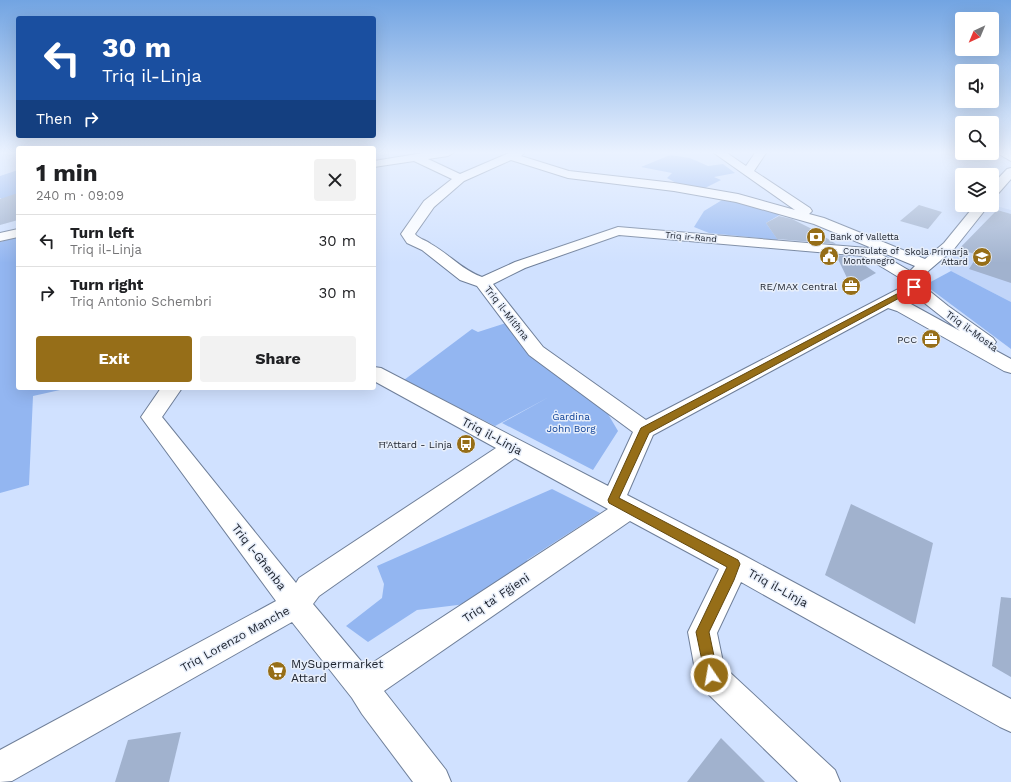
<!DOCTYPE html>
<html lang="en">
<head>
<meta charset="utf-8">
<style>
	:root { --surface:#fff; --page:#f2f2f2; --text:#202124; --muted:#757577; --line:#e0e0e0; --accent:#966e18 }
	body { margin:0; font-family:"Work Sans",sans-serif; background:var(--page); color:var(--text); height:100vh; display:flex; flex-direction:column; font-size:15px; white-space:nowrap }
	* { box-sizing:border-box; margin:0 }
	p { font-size:13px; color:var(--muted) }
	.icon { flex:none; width:22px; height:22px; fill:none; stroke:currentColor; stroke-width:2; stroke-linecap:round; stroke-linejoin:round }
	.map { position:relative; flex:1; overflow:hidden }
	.panel { position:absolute; left:16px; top:146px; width:360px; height:244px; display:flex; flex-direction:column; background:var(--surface); border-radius:4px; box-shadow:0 4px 16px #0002 }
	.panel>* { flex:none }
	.hud { position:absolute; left:16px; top:16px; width:360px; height:122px; border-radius:4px; box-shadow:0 4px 16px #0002; background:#1a4fa0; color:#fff; overflow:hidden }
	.needle { width:26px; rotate:224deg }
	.fabs { position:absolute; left:955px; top:12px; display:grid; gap:8px }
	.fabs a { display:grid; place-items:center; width:44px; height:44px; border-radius:4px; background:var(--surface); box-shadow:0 4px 16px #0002; font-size:20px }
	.pin { position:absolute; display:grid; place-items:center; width:34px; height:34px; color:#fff; margin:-17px; border-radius:8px; box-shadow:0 2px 6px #0006 }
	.me { position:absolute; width:44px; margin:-22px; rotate:348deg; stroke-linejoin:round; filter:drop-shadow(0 0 3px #0008) }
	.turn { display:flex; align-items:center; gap:14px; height:84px; padding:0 20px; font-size:18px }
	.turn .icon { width:52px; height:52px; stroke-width:2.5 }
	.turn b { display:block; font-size:28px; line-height:34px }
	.then { display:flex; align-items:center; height:38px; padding:0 20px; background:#0003; gap:8px; font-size:15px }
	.round { display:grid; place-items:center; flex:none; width:42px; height:42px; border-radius:4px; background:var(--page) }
	.summary { display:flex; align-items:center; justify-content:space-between; height:68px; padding:0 20px }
	h1 { font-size:24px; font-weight:700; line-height:30px }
	.button { display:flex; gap:8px; margin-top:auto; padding:8px 20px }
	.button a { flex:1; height:46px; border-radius:4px; background:var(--accent); color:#fff; font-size:16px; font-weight:700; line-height:46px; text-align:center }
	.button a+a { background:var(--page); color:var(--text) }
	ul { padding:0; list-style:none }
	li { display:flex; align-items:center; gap:12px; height:52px; padding:0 20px; border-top:1px solid var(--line) }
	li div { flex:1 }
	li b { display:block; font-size:15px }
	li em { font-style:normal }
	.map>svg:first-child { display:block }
</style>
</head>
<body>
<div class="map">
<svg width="1011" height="782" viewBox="0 0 1011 782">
	<rect width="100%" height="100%" fill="#d0e1ff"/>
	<polygon fill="#c1d5f9" points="996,206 1011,210 1011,302 951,271 947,265 959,249 997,210"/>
	<g fill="#93b6f1">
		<polygon points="670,155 690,158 708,166 723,164 735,173 714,177 721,180 705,188 680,185 667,178 672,173 641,167"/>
		<polygon points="18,170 18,209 0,198 0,176"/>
		<polygon points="727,197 781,214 766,223 778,240 709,233 694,227 704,211"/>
		<polygon points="18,237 18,388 69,388 33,396 29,485 0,493 0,242"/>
		<polygon points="951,271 1011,302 1011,349 925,285"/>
		<polygon points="506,323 605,409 618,431 593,470 502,423 549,397 495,426 404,380 472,329 478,332"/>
		<polygon points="552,489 600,513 527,560 529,577 482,602 417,610 368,642 346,626 382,598 384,584 377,566"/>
	</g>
	<g fill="#a1b2ce">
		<polygon points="18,193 18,220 0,225 0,199"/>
		<polygon points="919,205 942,212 928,229 900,221"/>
		<polygon points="997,210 1011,214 1011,283 969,269 978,255 959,249"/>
		<polygon points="779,216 792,219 814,230 836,244 777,239 766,223"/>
		<polygon points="836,255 846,256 856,259 876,273 858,283 849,282"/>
		<polygon points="851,504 933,543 915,624 825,575"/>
		<polygon points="1001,597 1011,598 1011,677 992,666"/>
		<polygon points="181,732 169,782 115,782 128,740"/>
		<polygon points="721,738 765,782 687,782"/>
	</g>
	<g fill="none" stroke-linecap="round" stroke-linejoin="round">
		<defs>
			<g id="minor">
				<path d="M423,153H453L448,156L428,159L460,174L509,153H524L521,156L569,171L674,183L738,194L795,210L714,153H727L746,166L755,153H766L754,171L810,208L812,211L809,214L824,218L925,259L944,243L975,205H989L954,249L920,278L922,285L948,306L993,338L996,342L993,346L989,347L1011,359V373L1004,371L897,311L888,308L653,435L627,495L743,555L1011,699V732L1000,727L741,582L717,633L724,667L835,770L840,782H798L700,686L696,675L688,632L719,569L630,521L384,691L446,770L451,782H413L362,714L352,698L292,622L12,781L0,782V750L276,601L141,417L161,388H182L162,417L296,583L299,578L496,448L374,381V367L381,368L608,486L633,432L529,355L477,286L460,280L422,250L407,243L401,234L424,201L452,179L414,161L374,167V161ZM511,160L568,178L674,191L736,202L814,224L915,266L910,271L872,249L867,248L618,227L515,262L482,277C462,270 449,254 431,244C426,240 419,239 415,234L434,207L464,181ZM619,235L864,256L905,281L906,285L646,420L543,347L493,284L525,268ZM913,294L960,331L909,303L901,301ZM515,458L608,509L366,667L313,604L319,596Z"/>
				<polygon points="997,153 1011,153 1011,161"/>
				<polygon points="1011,168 1011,179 996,196 992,197 992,185 1007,169"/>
				<polygon points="18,229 18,237 0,241 0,233"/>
			</g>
		</defs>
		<use href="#minor" stroke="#6f7f99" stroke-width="2"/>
		<use href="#minor" fill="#fff" fill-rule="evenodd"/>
	</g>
	<linearGradient id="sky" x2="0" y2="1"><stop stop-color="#72a4e2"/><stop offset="0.58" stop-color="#eaf2ff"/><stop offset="1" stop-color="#eaf2ff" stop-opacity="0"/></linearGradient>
	<rect width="1011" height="263" fill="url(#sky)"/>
	<polygon fill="#966e18" stroke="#624810" points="914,285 916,286 916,289 649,433 619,498 738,560 740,564 734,580 709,632 718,675 716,680 711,682 706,680 696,632 727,567 609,503 608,500 640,430 641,428"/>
	<defs>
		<symbol id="bank-disc" viewBox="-11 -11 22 22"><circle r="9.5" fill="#966e18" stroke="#e7eefa"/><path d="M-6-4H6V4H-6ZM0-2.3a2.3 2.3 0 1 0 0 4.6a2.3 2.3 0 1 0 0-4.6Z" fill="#fff"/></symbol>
		<symbol id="civic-disc" viewBox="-11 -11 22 22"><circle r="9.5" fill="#966e18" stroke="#e7eefa"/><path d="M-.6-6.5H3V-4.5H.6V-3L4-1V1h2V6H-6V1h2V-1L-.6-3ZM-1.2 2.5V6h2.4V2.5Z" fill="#fff"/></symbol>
		<symbol id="school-disc" viewBox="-11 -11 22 22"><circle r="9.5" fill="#966e18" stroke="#e7eefa"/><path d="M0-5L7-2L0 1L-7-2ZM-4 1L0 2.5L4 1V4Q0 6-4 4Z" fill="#fff"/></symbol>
		<symbol id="office-disc" viewBox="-11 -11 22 22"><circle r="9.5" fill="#966e18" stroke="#e7eefa"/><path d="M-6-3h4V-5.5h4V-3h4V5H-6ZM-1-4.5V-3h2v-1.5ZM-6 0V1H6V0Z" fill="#fff"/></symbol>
		<symbol id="bus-disc" viewBox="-11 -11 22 22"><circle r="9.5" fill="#966e18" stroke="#e7eefa"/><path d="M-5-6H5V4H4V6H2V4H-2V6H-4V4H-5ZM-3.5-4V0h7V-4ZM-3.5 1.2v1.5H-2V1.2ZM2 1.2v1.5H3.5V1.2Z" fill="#fff"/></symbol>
		<symbol id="supermarket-disc" viewBox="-11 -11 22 22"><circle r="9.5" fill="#966e18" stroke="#e7eefa"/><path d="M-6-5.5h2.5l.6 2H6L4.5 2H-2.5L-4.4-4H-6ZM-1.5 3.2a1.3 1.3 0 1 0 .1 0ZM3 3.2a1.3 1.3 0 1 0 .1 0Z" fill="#fff"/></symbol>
	</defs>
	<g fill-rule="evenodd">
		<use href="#bank-disc" x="805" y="226" width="22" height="22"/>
		<use href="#civic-disc" x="818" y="245" width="22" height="22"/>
		<use href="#school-disc" x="971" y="246" width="22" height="22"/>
		<use href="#office-disc" x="840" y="275" width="22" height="22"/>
		<use href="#office-disc" x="920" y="328" width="22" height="22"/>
		<use href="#bus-disc" x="455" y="433" width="22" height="22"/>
		<use href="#supermarket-disc" x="266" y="660" width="22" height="22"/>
	</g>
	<g text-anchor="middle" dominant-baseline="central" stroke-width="3" stroke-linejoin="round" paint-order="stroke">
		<g font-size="9" fill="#202631" stroke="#e7eefa">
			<text transform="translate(691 237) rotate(5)">Triq ir-Rand</text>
		</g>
		<g font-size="9" fill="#202631" stroke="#e7eefa" text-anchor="start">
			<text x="830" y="237">Bank of Valletta</text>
			<text x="843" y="251">Consulate of<tspan x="843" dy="10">Montenegro</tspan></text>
			<text x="968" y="252" text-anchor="end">Skola Primarja<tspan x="968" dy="10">Attard</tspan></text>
		</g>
		<g font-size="10" fill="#202631" stroke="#e7eefa" text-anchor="end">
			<text x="837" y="286">RE/MAX Central</text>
			<text x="917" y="339">PCC</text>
			<text x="452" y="444">Ħ'Attard - Linja</text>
		</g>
		<g font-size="10" fill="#202631" stroke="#e7eefa">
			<text transform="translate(507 313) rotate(52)">Triq il-Mitħna</text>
			<text transform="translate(972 331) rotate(36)">Triq il-Mosta</text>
		</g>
		<g font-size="10" fill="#0d4097" stroke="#e7eefa">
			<text x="571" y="416">Ġardina<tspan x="571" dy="12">John Borg</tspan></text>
		</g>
		<g font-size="12" fill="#202631" stroke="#e7eefa">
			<text transform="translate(492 436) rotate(28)">Triq il-Linja</text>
			<text transform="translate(259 557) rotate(52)">Triq l-Għenba</text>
			<text transform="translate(778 588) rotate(29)">Triq il-Linja</text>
			<text transform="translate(496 598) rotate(-34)">Triq ta' Fġieni</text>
			<text transform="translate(235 639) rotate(-29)">Triq Lorenzo Manche</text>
		</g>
		<g font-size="12" fill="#202631" stroke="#e7eefa" text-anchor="start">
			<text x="291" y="664">MySupermarket<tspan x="291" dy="14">Attard</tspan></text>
		</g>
	</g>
</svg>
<div class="fabs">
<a><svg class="needle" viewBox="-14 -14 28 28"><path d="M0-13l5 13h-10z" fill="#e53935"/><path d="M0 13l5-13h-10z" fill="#757577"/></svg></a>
<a><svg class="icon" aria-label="sound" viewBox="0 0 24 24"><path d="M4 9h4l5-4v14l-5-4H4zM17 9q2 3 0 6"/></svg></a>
<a><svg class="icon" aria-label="search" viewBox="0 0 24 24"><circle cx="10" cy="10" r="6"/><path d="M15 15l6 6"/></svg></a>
<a><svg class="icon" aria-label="layers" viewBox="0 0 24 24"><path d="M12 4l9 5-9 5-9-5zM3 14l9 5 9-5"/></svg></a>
</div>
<div class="pin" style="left:914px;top:287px;background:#d93025"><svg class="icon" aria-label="arrive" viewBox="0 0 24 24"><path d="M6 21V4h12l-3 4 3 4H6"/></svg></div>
<svg class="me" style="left:711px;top:675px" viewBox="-20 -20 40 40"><circle r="17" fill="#966e18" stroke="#fff" stroke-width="3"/><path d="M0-11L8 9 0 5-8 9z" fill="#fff"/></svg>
<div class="hud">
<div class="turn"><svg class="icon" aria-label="left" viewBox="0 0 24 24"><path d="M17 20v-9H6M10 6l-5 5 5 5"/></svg><div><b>30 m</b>Triq il-Linja</div></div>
<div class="then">Then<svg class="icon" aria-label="right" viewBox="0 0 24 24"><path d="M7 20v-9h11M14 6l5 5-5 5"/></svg></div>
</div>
<section class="panel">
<div class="summary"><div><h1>1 min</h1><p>240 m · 09:09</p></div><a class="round"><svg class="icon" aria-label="close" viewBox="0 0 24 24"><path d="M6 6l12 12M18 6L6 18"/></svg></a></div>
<ul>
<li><svg class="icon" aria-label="left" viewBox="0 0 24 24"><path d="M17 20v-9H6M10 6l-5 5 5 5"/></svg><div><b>Turn left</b><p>Triq il-Linja</p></div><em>30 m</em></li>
<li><svg class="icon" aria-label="right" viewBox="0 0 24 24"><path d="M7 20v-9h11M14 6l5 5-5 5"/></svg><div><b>Turn right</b><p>Triq Antonio Schembri</p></div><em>30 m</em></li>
</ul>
<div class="button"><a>Exit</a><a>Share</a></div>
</section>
</div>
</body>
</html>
